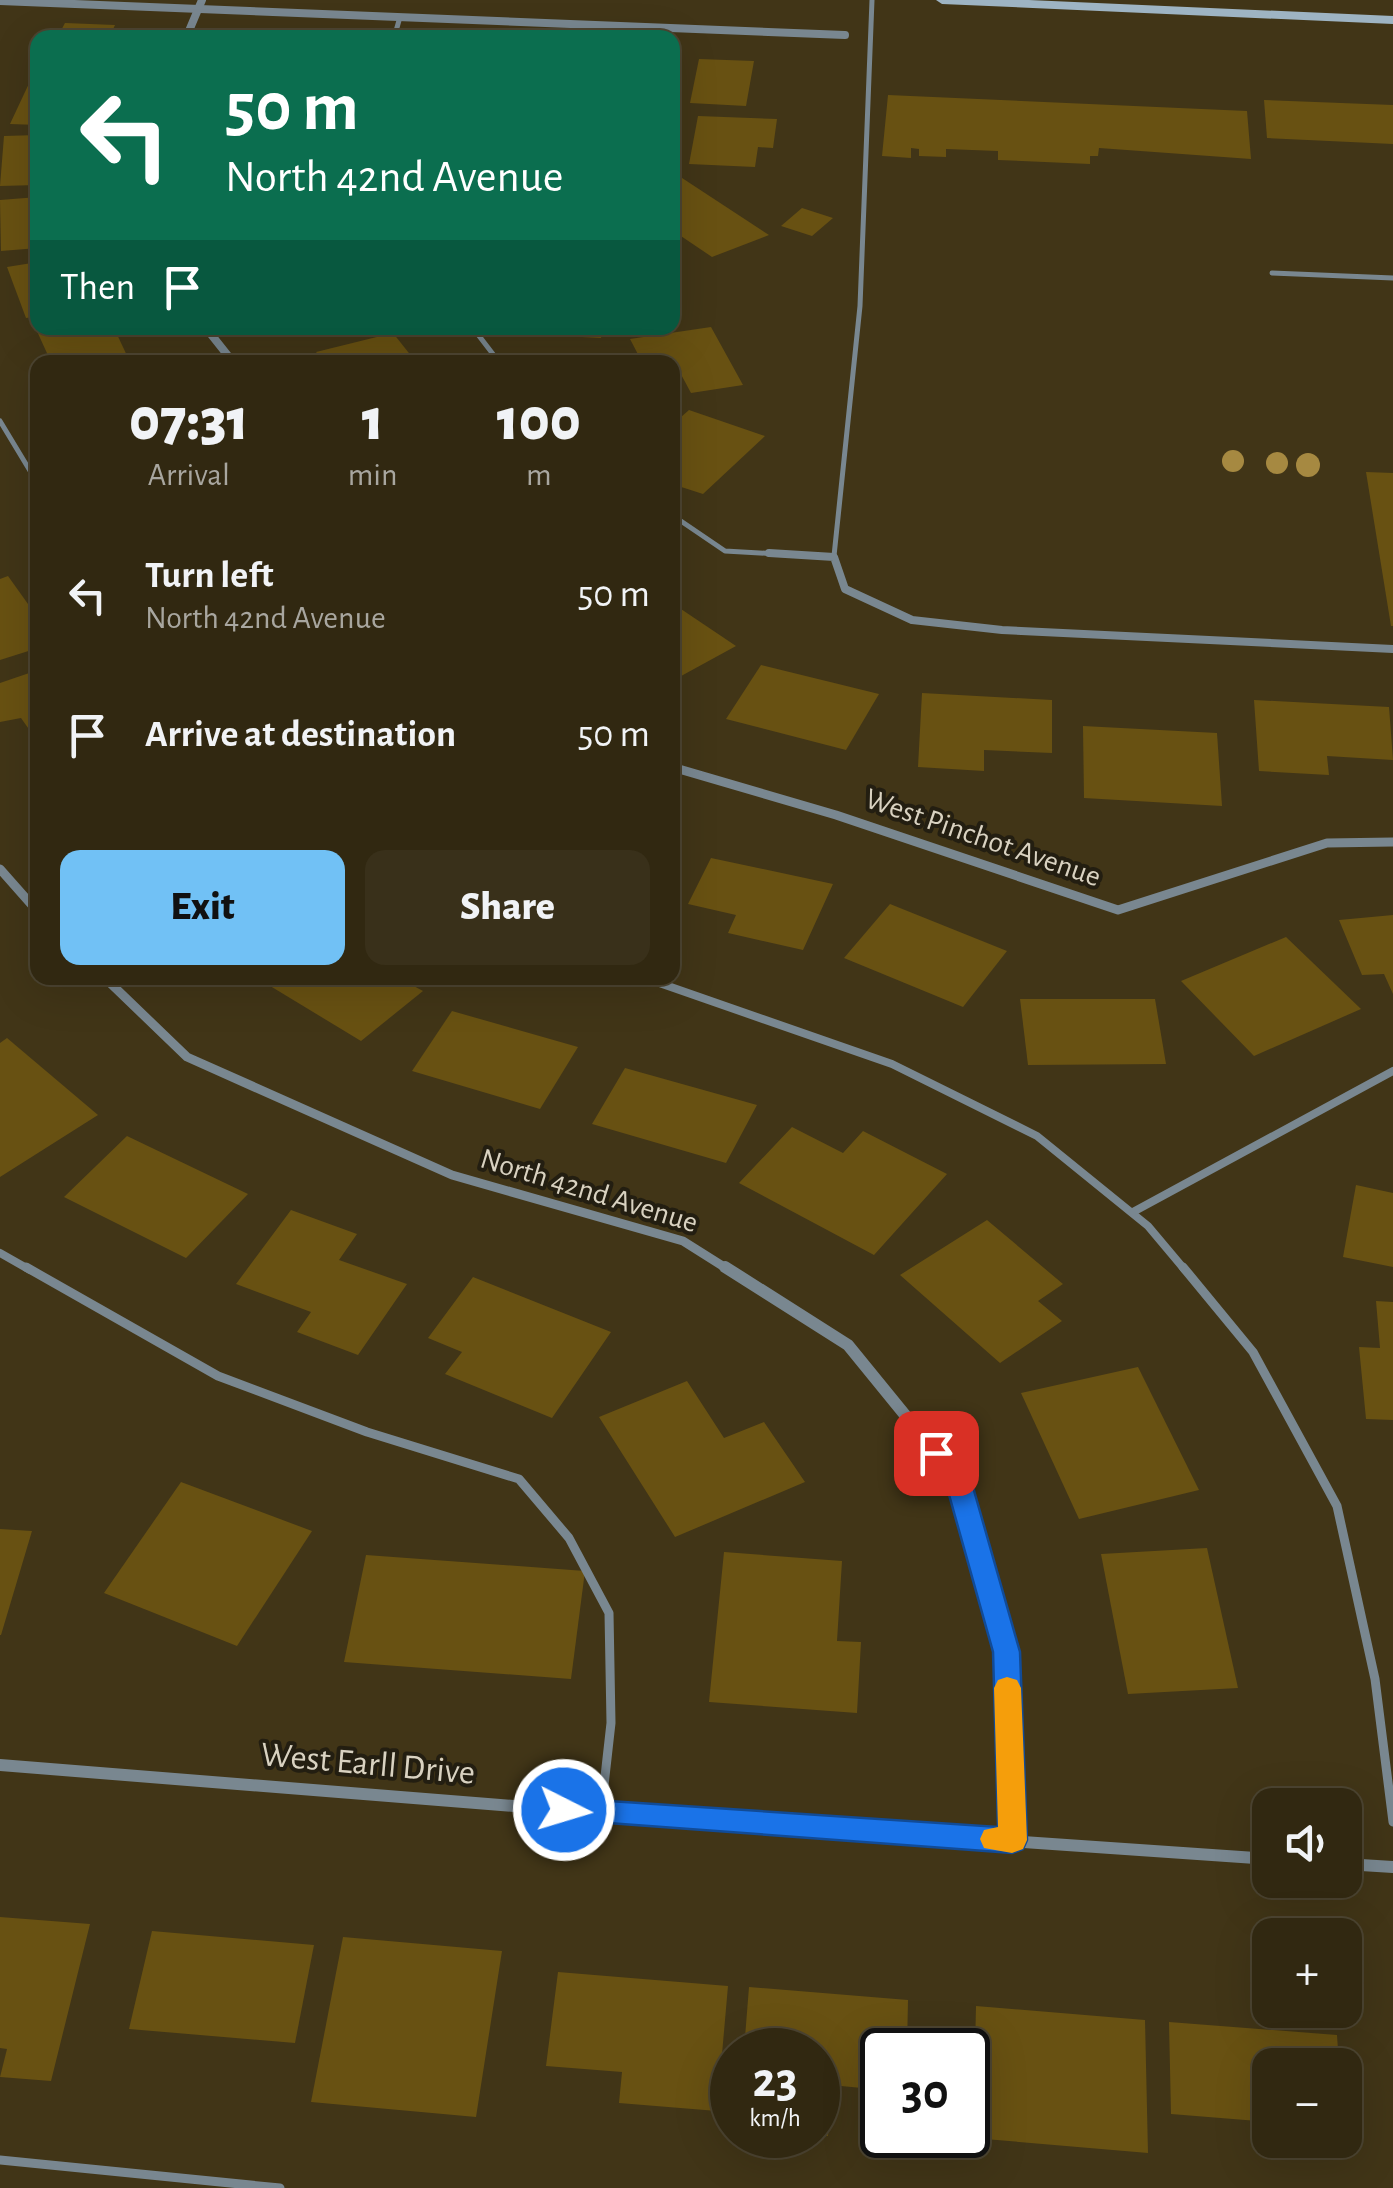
<!DOCTYPE html>
<html lang="en">
<head>
<meta charset="utf-8">
<style>
	:root { --surface:#312811; --page:#39301a; --text:#f1f3f6; --muted:#a8a69f; --line:#4c4431; --accent:#71c1f5 }
	body { margin:0; font-family:"Alegreya Sans",sans-serif; background:var(--page); color:var(--text); height:100vh; display:flex; flex-direction:column; font-size:38px; white-space:nowrap }
	* { box-sizing:border-box; margin:0 }
	p { font-size:32px; color:var(--muted) }
	.icon { flex:none; width:55px; height:55px; fill:none; stroke:currentColor; stroke-width:2; stroke-linecap:round; stroke-linejoin:round }
	.map { position:relative; flex:1; overflow:hidden }
	.side { position:absolute; left:30px; top:355px; width:650px; height:630px; display:flex; flex-direction:column; background:var(--surface); border-radius:20px; box-shadow:0 10px 40px #0002,0 0 0 2px var(--line) }
	.side>* { flex:none }
	.top-card { position:absolute; left:30px; top:30px; width:650px; height:305px; border-radius:20px; box-shadow:0 10px 40px #0002,0 0 0 2px var(--line); background:#0b6e4f; color:#fff; overflow:hidden }
	.tools { position:absolute; left:1252px; top:1788px; display:grid; gap:20px }
	.tools a { display:grid; place-items:center; width:110px; height:110px; border-radius:20px; background:var(--surface); box-shadow:0 10px 40px #0002,0 0 0 2px var(--line); font-size:50px }
	.speed { position:absolute; left:710px; top:2028px; display:flex; gap:20px; font-size:50px; font-weight:700; text-align:center }
	.speed>* { display:grid; place-content:center; width:130px; height:130px; border-radius:50%; background:var(--surface); box-shadow:0 10px 40px #0002,0 0 0 2px var(--line); line-height:1 }
	.speed small { font-size:25px; font-weight:400 }
	.speed .limit { border:5px solid #111; border-radius:15px; background:#fff; color:#111 }
	.pin { position:absolute; display:grid; place-items:center; width:85px; height:85px; color:#fff; margin:-42px; border-radius:20px; box-shadow:0 5px 15px #0006 }
	.me { position:absolute; width:110px; margin:-55px; rotate:95deg; stroke-linejoin:round; filter:drop-shadow(0 0 8px #0008) }
	.turn { display:flex; align-items:center; gap:35px; height:210px; padding:0 30px; font-size:45px }
	.turn .icon { width:130px; height:130px; stroke-width:2.5 }
	.turn b { display:block; font-size:70px; line-height:85px }
	.then { display:flex; align-items:center; height:95px; padding:0 30px; background:#0003; gap:20px; font-size:38px }
	.eta { display:flex; justify-content:space-evenly; align-items:center; height:170px; text-align:center }
	.eta b { font-size:60px; font-weight:800; line-height:70px }
	.button { display:flex; gap:20px; margin-top:auto; padding:20px 30px }
	.button a { flex:1; height:115px; border-radius:20px; background:var(--accent); color:#111; font-size:40px; font-weight:800; line-height:115px; text-align:center }
	.button a+a { background:var(--page); color:var(--text) }
	ul { padding:0; list-style:none }
	li { display:flex; align-items:center; gap:30px; height:140px; padding:0 30px }
	li div { flex:1 }
	li b { display:block; font-size:38px }
	li em { font-style:normal }
	.map>svg:first-child { display:block }
</style>
</head>
<body>
<div class="map">
<svg width="1393" height="2188" viewBox="0 0 1393 2188">
	<rect width="100%" height="100%" fill="#413517"/>
	<g fill="#685112">
		<polygon points="65,23 115,25 109,38 57,38"/>
		<polygon points="699,59 754,61 746,106 690,103"/>
		<polygon points="32,77 38,77 38,125 10,124"/>
		<polygon points="888,95 1247,111 1251,159 1099,148 1098,156 1090,156 1090,164 998,160 998,151 946,149 946,157 919,156 919,149 911,148 911,158 882,156"/>
		<polygon points="1264,100 1393,105 1393,144 1267,138"/>
		<polygon points="698,116 777,119 773,148 758,147 755,167 689,164"/>
		<polygon points="38,135 38,185 0,186 4,136"/>
		<polygon points="679,176 769,235 712,257 672,230 672,178"/>
		<polygon points="38,197 38,248 1,251 0,200"/>
		<polygon points="802,208 833,218 812,236 781,226"/>
		<polygon points="38,262 38,316 26,318 7,267"/>
		<polygon points="711,327 743,385 691,393 676,365 642,362 630,339"/>
		<polygon points="41,328 114,328 130,362 51,362 36,329"/>
		<polygon points="545,328 603,328 601,338 543,335"/>
		<polygon points="393,333 416,362 324,362 316,352"/>
		<polygon points="689,410 765,436 703,494 672,484 672,425"/>
		<polygon points="1366,472 1393,473 1393,626 1391,626"/>
		<polygon points="8,576 38,618 38,648 0,660 0,579"/>
		<polygon points="672,603 736,646 672,681"/>
		<polygon points="761,665 879,694 846,750 726,719"/>
		<polygon points="38,670 38,742 21,718 0,722 0,683"/>
		<polygon points="922,693 1052,700 1052,753 984,750 984,771 918,767"/>
		<polygon points="1254,700 1389,707 1393,760 1327,756 1329,775 1259,771"/>
		<polygon points="1083,726 1217,733 1222,806 1084,798"/>
		<polygon points="711,858 833,884 803,950 728,933 736,915 688,904"/>
		<polygon points="890,904 1007,951 963,1007 844,958"/>
		<polygon points="1393,915 1393,994 1384,974 1362,975 1339,920"/>
		<polygon points="1286,937 1361,1009 1254,1056 1181,981"/>
		<polygon points="257,978 399,978 423,991 361,1041"/>
		<polygon points="1020,999 1155,999 1166,1064 1028,1065"/>
		<polygon points="452,1011 578,1047 540,1109 412,1071"/>
		<polygon points="7,1038 98,1115 0,1177 0,1043"/>
		<polygon points="625,1068 757,1105 726,1163 592,1124"/>
		<polygon points="792,1127 843,1153 863,1131 947,1174 874,1255 739,1183"/>
		<polygon points="127,1136 248,1194 186,1258 64,1197"/>
		<polygon points="1356,1185 1393,1193 1393,1267 1343,1257"/>
		<polygon points="291,1210 357,1234 339,1260 407,1284 358,1355 297,1332 311,1312 236,1284"/>
		<polygon points="987,1220 1063,1284 1038,1301 1062,1321 1000,1363 900,1275"/>
		<polygon points="473,1277 611,1332 552,1418 445,1374 462,1352 428,1338"/>
		<polygon points="1376,1301 1393,1302 1393,1420 1366,1419 1359,1347 1380,1348"/>
		<polygon points="1138,1367 1199,1490 1079,1519 1021,1393"/>
		<polygon points="687,1381 724,1438 764,1422 805,1482 675,1537 599,1417"/>
		<polygon points="181,1482 312,1531 237,1646 104,1593"/>
		<polygon points="0,1529 32,1531 1,1635 0,1635"/>
		<polygon points="1207,1548 1238,1688 1128,1694 1101,1554"/>
		<polygon points="724,1552 842,1561 837,1641 861,1642 857,1713 709,1702"/>
		<polygon points="366,1555 585,1571 571,1679 344,1662"/>
		<polygon points="0,1917 90,1924 51,2081 0,2077 7,2049 0,2048"/>
		<polygon points="152,1931 314,1945 295,2043 129,2029"/>
		<polygon points="343,1937 502,1951 476,2117 311,2102"/>
		<polygon points="558,1972 728,1986 717,2111 619,2103 622,2072 546,2066"/>
		<polygon points="749,1987 908,2000 907,2050 882,2050 882,2090 831,2085 828,2136 818,2136 818,2050 744,2050"/>
		<polygon points="976,2006 1145,2020 1148,2153 973,2138"/>
		<polygon points="1169,2022 1337,2035 1339,2065 1270,2065 1270,2122 1171,2114"/>
	</g>
	<g fill="none" stroke-linecap="round" stroke-linejoin="round">
		<g stroke="#798790" stroke-width="5">
			<polyline points="394,38 400,17"/>
			<polyline points="1272,273 1393,278"/>
			<polyline points="473,328 499,362"/>
			<polyline points="0,421 38,484"/>
			<polyline points="672,515 725,551 814,556"/>
			<polyline points="834,556 860,306 872,0"/>
		</g>
		<g stroke="#798790" stroke-width="8">
			<polyline points="769,553 834,557 845,589 912,620 1002,630 1393,649"/>
			<polyline points="645,978 892,1064 1037,1136 1148,1226 1185,1270"/>
			<polyline points="1133,1212 1393,1071"/>
			<polyline points="0,1253 30,1270"/>
		</g>
		<g stroke="#798790" stroke-width="9">
			<polyline points="26,1267 218,1376 367,1432 519,1479 569,1538 609,1613 611,1723 601,1812"/>
			<polyline points="1183,1267 1253,1352 1337,1506 1375,1679 1393,1822"/>
			<polyline points="0,2160 280,2188"/>
		</g>
		<g stroke="#798790" stroke-width="8">
			<polyline points="0,1 845,35"/>
			<polyline points="186,38 202,0"/>
			<polyline points="206,328 233,362"/>
		</g>
		<g stroke="#798790" stroke-width="9">
			<polyline points="672,767 836,815 1118,910 1327,843 1393,842"/>
			<polyline points="0,869 38,912"/>
			<polyline points="105,978 187,1057 452,1175 683,1241 729,1270"/>
		</g>
		<g stroke="#798790" stroke-width="12">
			<polyline points="725,1267 848,1345 958,1480 1006,1652 1012,1841"/>
			<polyline points="0,1765 601,1813 1270,1859"/>
			<polyline points="1345,1864 1393,1867"/>
		</g>
		<polygon fill="#9eb4c3" fill-rule="evenodd" points="936,0 1029,0 1393,16 1393,24 942,4"/>
	</g>
	<g fill="#a68941">
		<circle cx="1233" cy="461" r="11"/>
		<circle cx="1277" cy="463" r="11"/>
		<circle cx="1308" cy="465" r="12"/>
	</g>
	<polygon fill="#1a73e8" stroke="#114b97" stroke-width="2.5" points="936,1443 945,1446 971,1480 1020,1652 1027,1840 1023,1849 1012,1853 554,1819 549,1810 554,1801 564,1798 998,1827 993,1652 946,1484 923,1453"/>
	<polygon fill="#f59e0b" points="1007,1677 1017,1680 1021,1688 1027,1840 1023,1849 1012,1853 984,1848 980,1839 984,1830 998,1827 994,1688 998,1680"/>
	<g text-anchor="middle" dominant-baseline="central" stroke-width="8" stroke-linejoin="round" paint-order="stroke">
		<g font-size="30" fill="#d9d2c1" stroke="#231e11">
			<text transform="translate(983 838) rotate(19)">West Pinchot Avenue</text>
			<text transform="translate(589 1191) rotate(17)">North 42nd Avenue</text>
		</g>
		<g font-size="35" fill="#d9d2c1" stroke="#231e11">
			<text transform="translate(368 1764) rotate(5)">West Earll Drive</text>
		</g>
	</g>
</svg>
<div class="tools">
<a><svg class="icon" aria-label="sound" viewBox="0 0 24 24"><path d="M4 9h4l5-4v14l-5-4H4zM17 9q2 3 0 6"/></svg></a>
<a>+</a>
<a>−</a>
</div>
<div class="speed"><div>23<small>km/h</small></div><div class="limit">30</div></div>
<div class="pin" style="left:936px;top:1453px;background:#d93025"><svg class="icon" aria-label="arrive" viewBox="0 0 24 24"><path d="M6 21V4h12l-3 4 3 4H6"/></svg></div>
<svg class="me" style="left:564px;top:1810px" viewBox="-20 -20 40 40"><circle r="17" fill="#1a73e8" stroke="#fff" stroke-width="3"/><path d="M0-11L8 9 0 5-8 9z" fill="#fff"/></svg>
<div class="top-card">
<div class="turn"><svg class="icon" aria-label="left" viewBox="0 0 24 24"><path d="M17 20v-9H6M10 6l-5 5 5 5"/></svg><div><b>50 m</b>North 42nd Avenue</div></div>
<div class="then">Then<svg class="icon" aria-label="arrive" viewBox="0 0 24 24"><path d="M6 21V4h12l-3 4 3 4H6"/></svg></div>
</div>
<section class="side">
<div class="eta">
<div><b>07:31</b><p>Arrival</p></div>
<div><b>1</b><p>min</p></div>
<div><b>100</b><p>m</p></div>
</div>
<ul>
<li><svg class="icon" aria-label="left" viewBox="0 0 24 24"><path d="M17 20v-9H6M10 6l-5 5 5 5"/></svg><div><b>Turn left</b><p>North 42nd Avenue</p></div><em>50 m</em></li>
<li><svg class="icon" aria-label="arrive" viewBox="0 0 24 24"><path d="M6 21V4h12l-3 4 3 4H6"/></svg><div><b>Arrive at destination</b></div><em>50 m</em></li>
</ul>
<div class="button"><a>Exit</a><a>Share</a></div>
</section>
</div>
</body>
</html>
